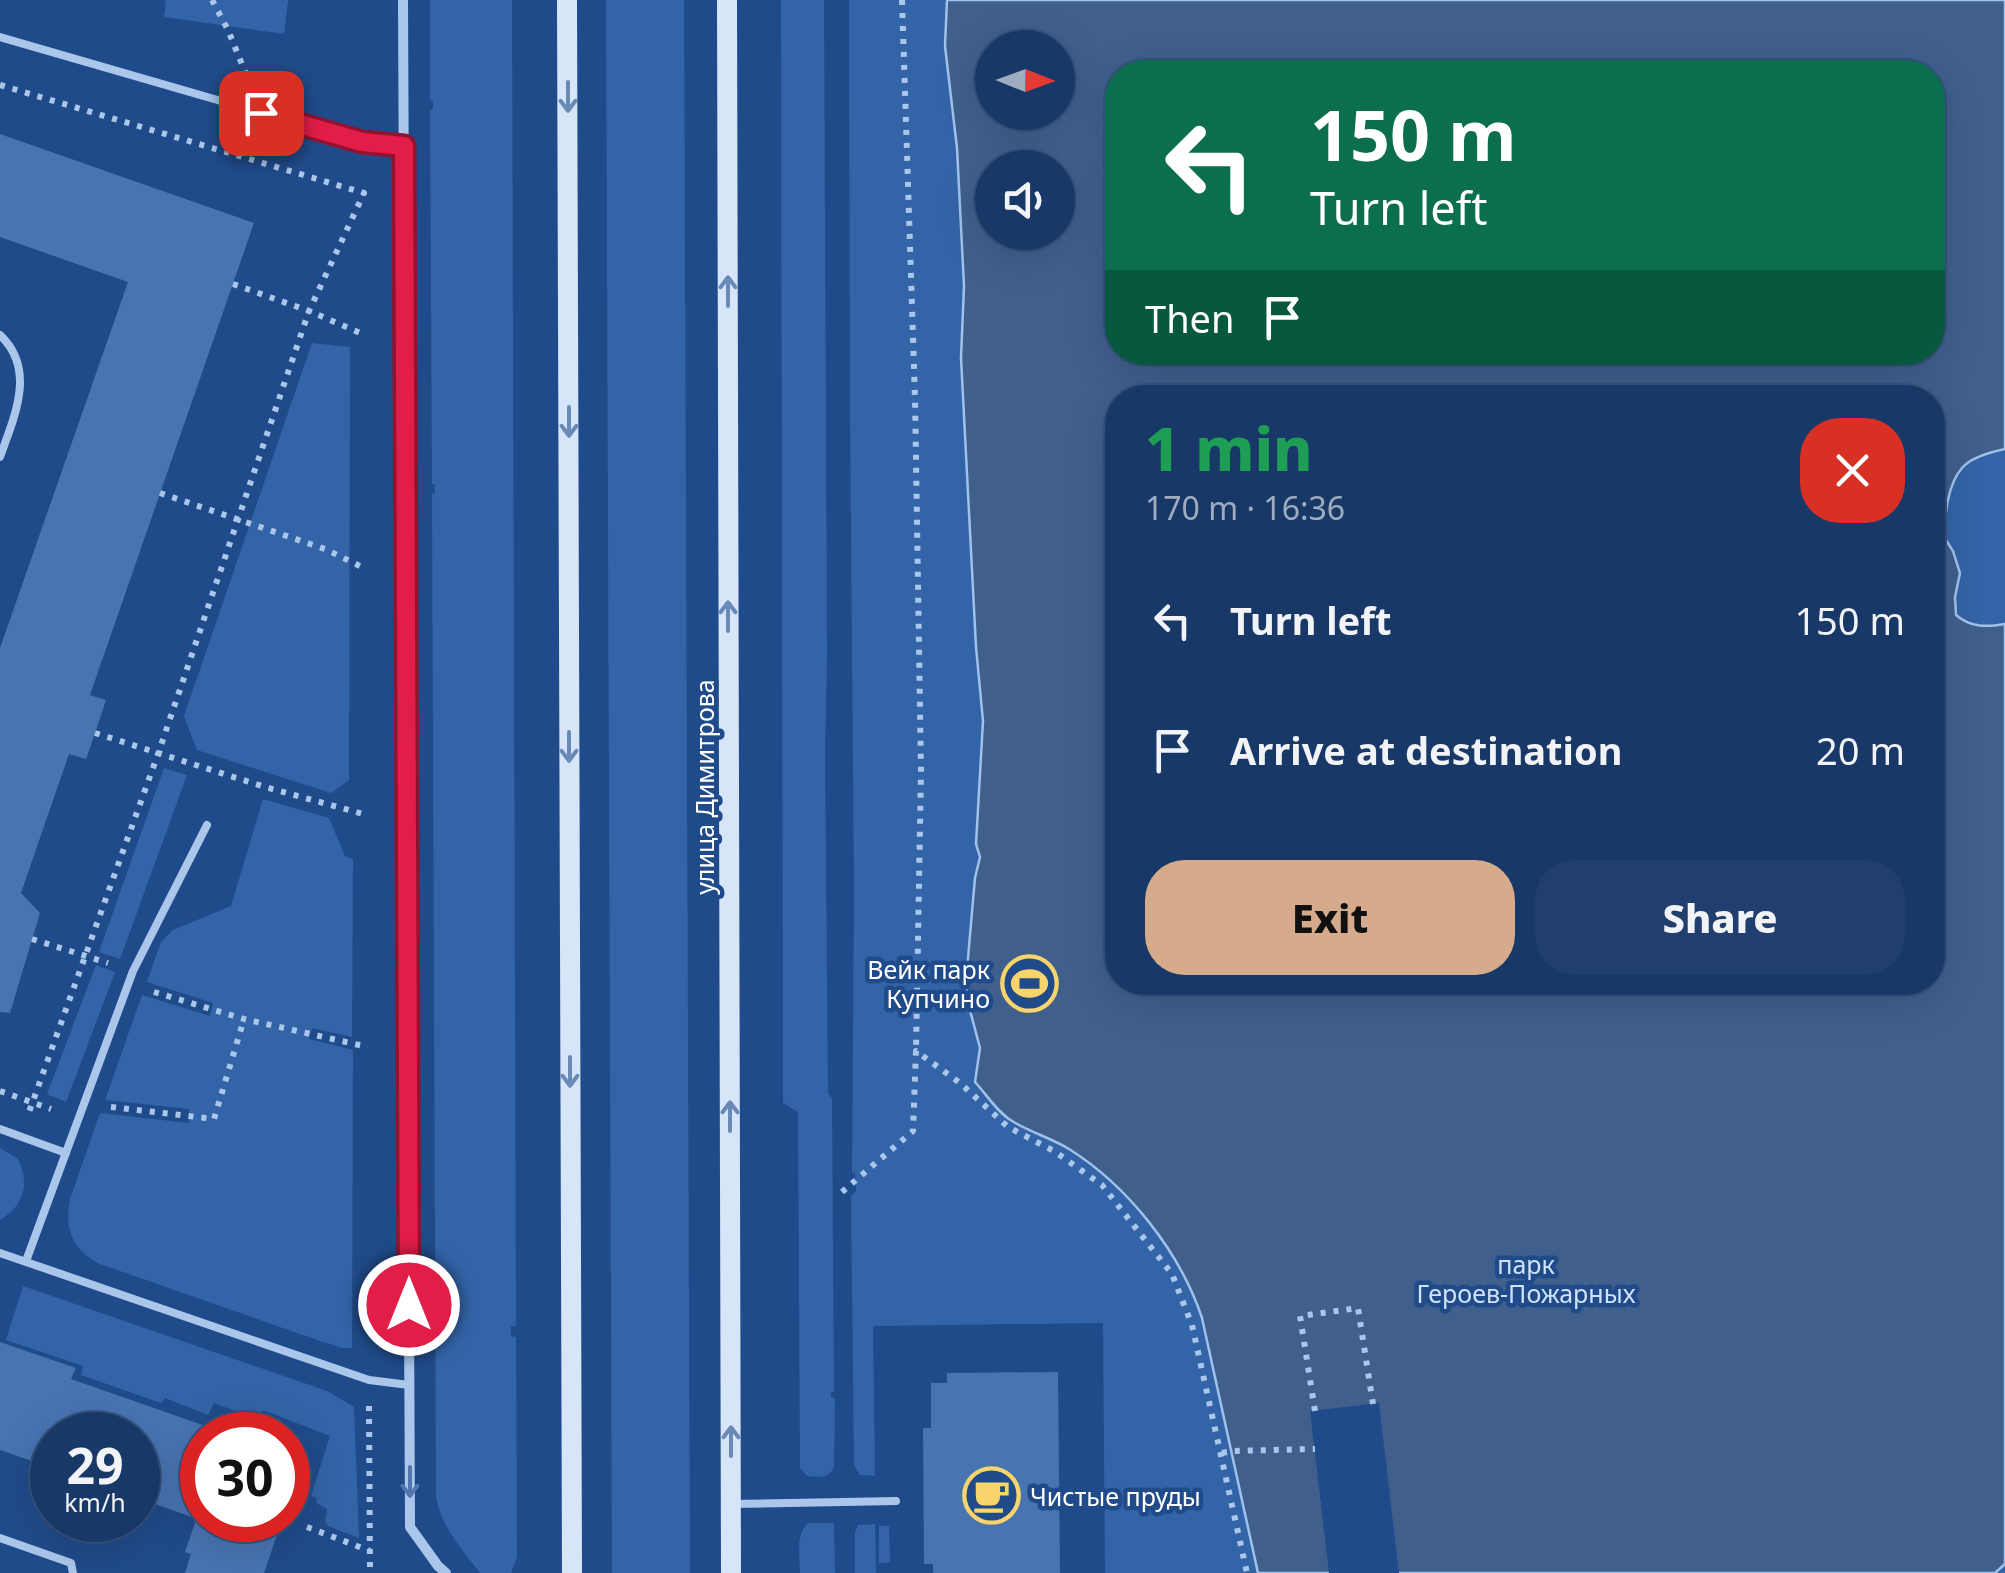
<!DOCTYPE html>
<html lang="en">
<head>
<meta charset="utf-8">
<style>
	:root { --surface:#183868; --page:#213f6e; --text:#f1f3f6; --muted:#9facc0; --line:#36527c; --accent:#d6ab8b }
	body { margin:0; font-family:"Noto Sans",sans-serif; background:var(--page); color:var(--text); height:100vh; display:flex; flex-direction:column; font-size:38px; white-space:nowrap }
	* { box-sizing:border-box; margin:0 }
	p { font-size:32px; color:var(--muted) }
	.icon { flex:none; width:55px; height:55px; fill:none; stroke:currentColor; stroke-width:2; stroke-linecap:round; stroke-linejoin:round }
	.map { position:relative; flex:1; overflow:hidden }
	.sheet { position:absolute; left:1105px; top:385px; width:840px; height:610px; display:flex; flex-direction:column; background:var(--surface); border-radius:40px; box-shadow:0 10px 40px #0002,0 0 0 2px var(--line) }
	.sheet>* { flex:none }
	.guide { position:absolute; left:1105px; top:60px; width:840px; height:305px; border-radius:40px; box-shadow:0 10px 40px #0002,0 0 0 2px var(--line); background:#0b6e4f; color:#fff; overflow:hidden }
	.needle { width:65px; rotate:91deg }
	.buttons { position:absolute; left:975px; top:30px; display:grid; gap:20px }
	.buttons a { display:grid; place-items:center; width:100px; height:100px; border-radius:50%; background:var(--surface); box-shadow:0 10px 40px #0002,0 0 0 2px var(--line); font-size:50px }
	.speed { position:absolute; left:30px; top:1412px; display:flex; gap:20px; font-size:50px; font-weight:700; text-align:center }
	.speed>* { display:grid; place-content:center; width:130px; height:130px; border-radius:50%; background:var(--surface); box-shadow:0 10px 40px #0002,0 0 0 2px var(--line); line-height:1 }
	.speed small { font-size:25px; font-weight:400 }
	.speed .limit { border:15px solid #d22; background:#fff; color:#111 }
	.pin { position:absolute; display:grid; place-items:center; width:85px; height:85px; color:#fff; margin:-42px; border-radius:20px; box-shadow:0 5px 15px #0006 }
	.me { position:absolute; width:110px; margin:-55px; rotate:0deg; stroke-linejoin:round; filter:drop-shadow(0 0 8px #0008) }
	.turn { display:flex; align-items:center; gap:35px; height:210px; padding:0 40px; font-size:45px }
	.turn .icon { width:130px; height:130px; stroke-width:2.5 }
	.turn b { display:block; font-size:70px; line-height:85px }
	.then { display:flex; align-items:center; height:95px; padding:0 40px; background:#0003; gap:20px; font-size:38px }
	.round { display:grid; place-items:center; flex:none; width:105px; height:105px; border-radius:40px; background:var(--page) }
	.overview { display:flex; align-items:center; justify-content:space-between; height:170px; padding:0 40px }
	h1 { font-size:60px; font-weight:800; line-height:75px; color:#1e9e55 }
	.button { display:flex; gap:20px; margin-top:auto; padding:20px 40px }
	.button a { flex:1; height:115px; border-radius:40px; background:var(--accent); color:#111; font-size:40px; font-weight:800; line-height:115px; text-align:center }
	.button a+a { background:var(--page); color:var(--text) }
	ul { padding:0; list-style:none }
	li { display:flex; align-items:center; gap:30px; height:130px; padding:0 40px }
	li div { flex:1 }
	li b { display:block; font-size:38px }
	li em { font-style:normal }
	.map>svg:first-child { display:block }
</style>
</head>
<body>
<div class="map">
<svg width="2005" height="1573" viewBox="0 0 2005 1573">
	<rect width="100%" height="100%" fill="#204b8a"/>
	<g fill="#3364a7" fill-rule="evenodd">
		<polygon points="166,0 288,0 284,34 164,17"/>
		<path d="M430,0H512L516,1326H511V1336L516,1337L517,1557L511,1573H480C462,1549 439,1525 436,1494L432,494L435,493V485L432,484L430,110L433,109V101L430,100Z"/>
		<polygon points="606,0 684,0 690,1573 612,1573"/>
		<path d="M781,0H824L827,655L825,756L828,1093L832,1099L834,1391L831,1393V1397L835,1399L834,1467C829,1479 818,1477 807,1476L800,1468L798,1112L783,1103Z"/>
		<path d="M849,0H2005V1573H1105L1103,1323L873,1326L875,1476L860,1475L854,1465L851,1196L856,1191L855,1172L852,1174L854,891L850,410ZM992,48H1058V112H992ZM1118,72H1932V352H1118ZM992,168H1058V232H992ZM1118,398H1932V982H1118Z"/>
		<polygon points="312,343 350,347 349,780 331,793 197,750 184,716"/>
		<polygon points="164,768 187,775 120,959 99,952"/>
		<path d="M263,799L329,818L345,856L353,859L352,1037L312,1028L309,1039L353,1050L352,1348H342L320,1341L100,1264C73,1250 64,1229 70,1199L100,1113L189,1123V1109L105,1100L142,995L210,1016L213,1003L147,982L161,942L173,930L231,906Z"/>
		<polygon points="96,965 115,972 66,1102 47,1094"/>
		<path d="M0,1148L18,1159C30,1183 24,1206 0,1220Z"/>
		<polygon points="23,1286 327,1391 354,1407 359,1538 328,1526 325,1522 327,1509 316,1503 317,1498 311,1496 330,1436 263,1410 257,1419 214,1403 208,1415 165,1398 161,1403 81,1375 83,1366 6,1340"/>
		<path d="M808,1523H834L835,1573H800C800,1556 795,1535 808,1523Z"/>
		<polygon points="875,1524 876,1573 855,1573 855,1533 858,1525"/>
		<polygon points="879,1526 889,1526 890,1562 879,1563"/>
	</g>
	<path fill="#405f8d" stroke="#9fc1ec" stroke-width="2.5" fill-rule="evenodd" d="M947,0H2005V449C1991,452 1971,457 1962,468C1947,485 1945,516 1944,537L1953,551L1960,573L1955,597L1956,615C1971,628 1987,627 2005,624V1564L1995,1573H1258L1202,1318C1180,1252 1128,1186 1069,1149C1051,1138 1030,1132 1012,1121C998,1113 986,1094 975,1082L980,1048L967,999L966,981L975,878L980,857L976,844L983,721L976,647L961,358L964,286L957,148L945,46ZM992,48H1058V112H992ZM1118,72H1932V352H1118ZM992,168H1058V232H992ZM1118,398H1932V982H1118Z"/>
	<polygon fill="#204b8a" points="1379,1403 1399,1573 1329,1573 1310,1411"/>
	<g fill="#4874b2">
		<polygon points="0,134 254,223 90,695 106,700 95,733 86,759 69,754 21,893 40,913 10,1013 0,1012 0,648 128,282 0,237"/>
		<polygon points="0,1342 76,1368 71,1379 214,1429 213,1435 202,1435 202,1520 282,1520 264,1573 185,1573 191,1554 185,1552 196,1520 200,1520 138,1498 138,1435 52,1435 52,1468 0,1450"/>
		<polygon points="1058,1372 1060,1573 933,1573 933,1564 924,1564 923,1428 931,1428 931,1383 947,1383 947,1373"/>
	</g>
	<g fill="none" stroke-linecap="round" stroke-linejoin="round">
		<g stroke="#abc6eb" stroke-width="6" stroke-dasharray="5 8" stroke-linecap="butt">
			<polyline points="212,0 228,30 248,79"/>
			<polyline points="902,0 915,398 921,771 916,1051"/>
			<polyline points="0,85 364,193 309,311 158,754 29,1112"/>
			<polyline points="233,284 309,311 365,335"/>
			<polyline points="160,493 325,549 366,569"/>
			<polyline points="95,733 265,787 367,815"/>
			<polyline points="32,939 108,963"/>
			<polyline points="154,992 244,1019 368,1047"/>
			<polyline points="0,1091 51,1109"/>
			<polyline points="111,1107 214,1119 244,1019"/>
			<polyline points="842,1192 913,1131 916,1051 960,1083 1008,1127 1054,1151 1102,1185 1172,1274 1192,1325 1247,1573"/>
			<polyline points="369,1406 370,1573"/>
			<polyline points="1315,1411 1300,1316 1358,1308 1373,1404"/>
			<polyline points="1222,1453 1232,1451 1315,1449"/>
			<polyline points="307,1527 370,1551"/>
		</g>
		<g stroke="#abc6eb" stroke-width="8">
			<polyline points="0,37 363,142 403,146"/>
			<path d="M0,335C37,370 14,417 0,457"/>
			<polyline points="0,1129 66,1153"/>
			<polyline points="0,1253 369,1380 409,1385"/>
			<polyline points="26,1261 133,971 207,825"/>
			<polyline points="731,1504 896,1501"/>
			<polyline points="0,1538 71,1563 73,1573"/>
		</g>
		<polyline stroke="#abc6eb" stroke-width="10" points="403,0 410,1527 438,1566 446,1573"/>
		<g stroke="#d7e5f8" stroke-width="20">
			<polyline points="567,0 572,1573"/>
			<polyline points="727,0 731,1573"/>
		</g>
	</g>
	<defs><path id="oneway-shaft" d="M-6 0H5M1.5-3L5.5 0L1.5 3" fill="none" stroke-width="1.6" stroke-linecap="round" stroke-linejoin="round" transform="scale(2.5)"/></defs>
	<g stroke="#6989b6">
		<use href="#oneway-shaft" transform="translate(568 97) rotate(90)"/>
		<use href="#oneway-shaft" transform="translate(728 291) rotate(-90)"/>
		<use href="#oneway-shaft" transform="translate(569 422) rotate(90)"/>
		<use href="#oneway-shaft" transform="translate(728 616) rotate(-90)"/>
		<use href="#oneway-shaft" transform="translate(569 747) rotate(90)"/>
		<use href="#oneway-shaft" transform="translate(570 1072) rotate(90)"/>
		<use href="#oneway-shaft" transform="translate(730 1116) rotate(-90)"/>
		<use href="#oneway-shaft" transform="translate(731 1441) rotate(-90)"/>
	</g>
	<use stroke="#5176ac" href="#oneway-shaft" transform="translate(410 1482) rotate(90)"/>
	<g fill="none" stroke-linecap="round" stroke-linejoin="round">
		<defs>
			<polyline id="route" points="261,113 362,142 404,146 409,1305"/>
		</defs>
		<use href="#route" stroke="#92132f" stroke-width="25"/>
		<use href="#route" stroke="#e11d48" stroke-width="18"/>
	</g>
	<defs>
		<symbol id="stadium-ring" viewBox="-11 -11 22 22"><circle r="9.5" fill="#204b8a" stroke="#f8d46c" stroke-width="1.5"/><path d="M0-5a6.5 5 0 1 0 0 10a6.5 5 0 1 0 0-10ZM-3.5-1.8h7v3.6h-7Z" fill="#f8d46c"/></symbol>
		<symbol id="cafe-ring" viewBox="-11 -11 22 22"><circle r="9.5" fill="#204b8a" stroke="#f8d46c" stroke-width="1.5"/><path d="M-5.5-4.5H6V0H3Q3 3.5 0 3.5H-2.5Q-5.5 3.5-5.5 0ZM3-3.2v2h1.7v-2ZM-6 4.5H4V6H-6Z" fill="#f8d46c"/></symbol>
	</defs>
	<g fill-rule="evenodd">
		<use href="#stadium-ring" x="998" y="952" width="63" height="63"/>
		<use href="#cafe-ring" x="960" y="1464" width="63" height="63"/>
	</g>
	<g text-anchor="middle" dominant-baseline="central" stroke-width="9" stroke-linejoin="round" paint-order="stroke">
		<g font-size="25" fill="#fff" stroke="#204b8a">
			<text transform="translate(704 787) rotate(-90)">улица Димитрова</text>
		</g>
		<g font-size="25" fill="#fff" stroke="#204b8a" text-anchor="end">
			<text x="990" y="969">Вейк парк<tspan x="990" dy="29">Купчино</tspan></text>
			<text x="1030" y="1496" text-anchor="start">Чистые пруды</text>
		</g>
		<g font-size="25" fill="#d0e1f8" stroke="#204b8a">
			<text x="1526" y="1264">парк<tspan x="1526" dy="29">Героев-Пожарных</tspan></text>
		</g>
	</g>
</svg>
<div class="buttons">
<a><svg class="needle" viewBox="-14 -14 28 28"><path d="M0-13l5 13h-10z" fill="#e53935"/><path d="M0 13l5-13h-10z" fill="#9facc0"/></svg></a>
<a><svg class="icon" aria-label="sound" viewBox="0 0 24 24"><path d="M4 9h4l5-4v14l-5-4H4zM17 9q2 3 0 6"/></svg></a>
</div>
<div class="speed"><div>29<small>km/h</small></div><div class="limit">30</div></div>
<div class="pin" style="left:261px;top:113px;background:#d93025"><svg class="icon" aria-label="arrive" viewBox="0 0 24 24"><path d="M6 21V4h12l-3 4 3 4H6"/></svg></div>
<svg class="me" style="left:409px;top:1305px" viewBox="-20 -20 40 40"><circle r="17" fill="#e11d48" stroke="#fff" stroke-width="3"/><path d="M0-11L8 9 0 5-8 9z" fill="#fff"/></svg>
<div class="guide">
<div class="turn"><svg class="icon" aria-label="left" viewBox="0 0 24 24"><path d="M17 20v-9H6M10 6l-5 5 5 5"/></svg><div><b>150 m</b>Turn left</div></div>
<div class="then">Then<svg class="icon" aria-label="arrive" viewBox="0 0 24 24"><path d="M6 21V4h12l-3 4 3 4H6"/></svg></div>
</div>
<section class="sheet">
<div class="overview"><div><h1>1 min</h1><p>170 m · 16:36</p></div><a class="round" style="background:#d93025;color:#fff"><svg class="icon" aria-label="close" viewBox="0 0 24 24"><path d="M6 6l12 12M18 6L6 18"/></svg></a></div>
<ul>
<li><svg class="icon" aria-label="left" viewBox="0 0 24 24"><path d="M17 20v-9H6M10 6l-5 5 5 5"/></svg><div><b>Turn left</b></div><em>150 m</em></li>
<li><svg class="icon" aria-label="arrive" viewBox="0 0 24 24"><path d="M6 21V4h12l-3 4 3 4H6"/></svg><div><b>Arrive at destination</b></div><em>20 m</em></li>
</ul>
<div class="button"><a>Exit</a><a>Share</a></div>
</section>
</div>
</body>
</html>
